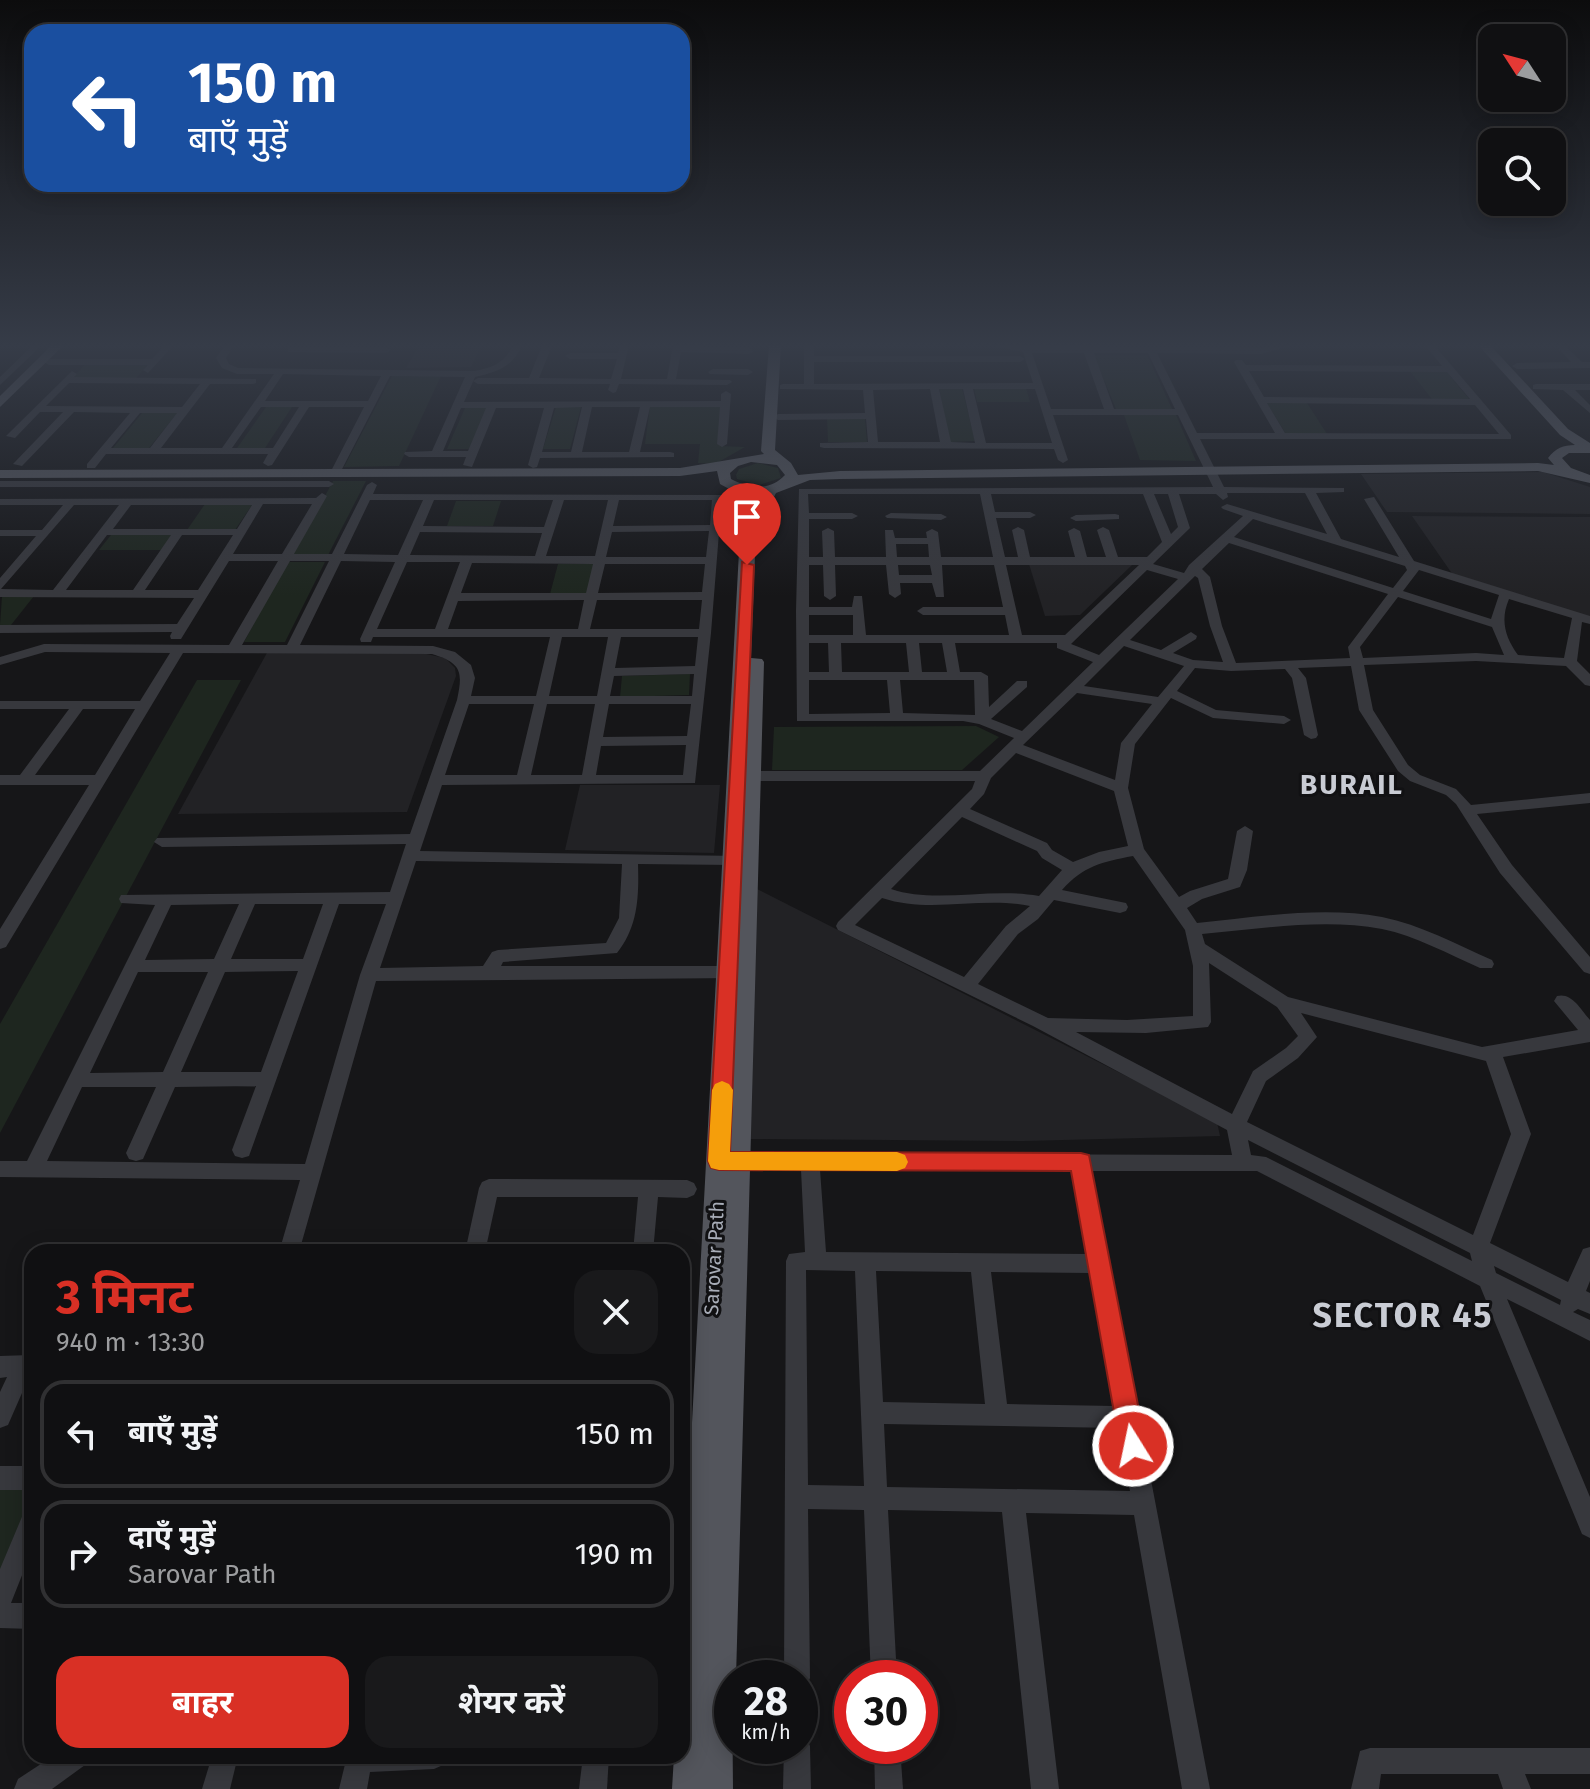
<!DOCTYPE html>
<html lang="hi">
<head>
<meta charset="utf-8">
<style>
	:root { --surface:#101012; --page:#19191b; --text:#f1f3f6; --muted:#9c9d9f; --line:#303032; --accent:#d93025 }
	body { margin:0; font-family:"Fira Sans","Noto Sans Devanagari",sans-serif; background:var(--page); color:var(--text); height:100vh; display:flex; flex-direction:column; font-size:30px; white-space:nowrap }
	* { box-sizing:border-box; margin:0 }
	p { font-size:26px; color:var(--muted) }
	.icon { flex:none; width:44px; height:44px; fill:none; stroke:currentColor; stroke-width:2; stroke-linecap:round; stroke-linejoin:round }
	.map { position:relative; flex:1; overflow:hidden }
	.details { position:absolute; left:24px; top:1244px; width:666px; height:520px; display:flex; flex-direction:column; background:var(--surface); border-radius:24px; box-shadow:0 4px 20px #0003,0 0 0 2px var(--line) }
	.details>* { flex:none }
	.top-card { position:absolute; left:24px; top:24px; width:666px; height:168px; border-radius:24px; box-shadow:0 4px 20px #0003,0 0 0 2px var(--line); background:#1a4fa0; color:#fff; overflow:hidden }
	.needle { width:52px; rotate:306deg }
	.tools { position:absolute; left:1478px; top:24px; display:grid; gap:16px }
	.tools a { display:grid; place-items:center; width:88px; height:88px; border-radius:16px; background:var(--surface); box-shadow:0 4px 20px #0003,0 0 0 2px var(--line); font-size:40px }
	.speed { position:absolute; left:714px; top:1660px; display:flex; gap:16px; font-size:40px; font-weight:700; text-align:center }
	.speed>* { display:grid; place-content:center; width:104px; height:104px; border-radius:50%; background:var(--surface); box-shadow:0 4px 20px #0003,0 0 0 2px var(--line); line-height:1 }
	.speed small { font-size:20px; font-weight:400 }
	.speed .limit { border:12px solid #d22; background:#fff; color:#111 }
	.pin { position:absolute; display:grid; place-items:center; width:68px; height:68px; color:#fff; margin:-82px -34px; border-radius:50% 50% 50% 0; rotate:-45deg; box-shadow:0 0 8px #0007 }
	.pin .icon { rotate:45deg }
	.me { position:absolute; width:88px; margin:-44px; rotate:350deg; stroke-linejoin:round; filter:drop-shadow(0 0 6px #0008) }
	.turn { display:flex; align-items:center; gap:28px; height:168px; padding:0 32px; font-size:36px }
	.turn .icon { width:104px; height:104px; stroke-width:2.5 }
	.turn b { display:block; font-size:56px; line-height:68px }
	.round { display:grid; place-items:center; flex:none; width:84px; height:84px; border-radius:24px; background:var(--page) }
	.summary { display:flex; align-items:center; justify-content:space-between; height:136px; padding:0 32px }
	h1 { font-size:48px; font-weight:700; line-height:60px; color:var(--accent) }
	.button { display:flex; gap:16px; margin-top:auto; padding:16px 32px }
	.button a { flex:1; height:92px; border-radius:24px; background:var(--accent); color:#fff; font-size:32px; font-weight:700; line-height:92px; text-align:center }
	.button a+a { background:var(--page); color:var(--text) }
	ul { padding:0; list-style:none }
	li { display:flex; align-items:center; gap:24px; height:108px; margin:0 16px 12px; padding:0 16px; border:4px solid var(--line); border-radius:24px }
	li div { flex:1 }
	li b { display:block; font-size:30px }
	li em { font-style:normal }
	.map>svg:first-child { display:block }
</style>
</head>
<body>
<div class="map">
<svg width="1590" height="1789" viewBox="0 0 1590 1789">
	<rect width="100%" height="100%" fill="#161618"/>
	<g fill="#222225">
		<polygon points="420,345 482,345 471,367 406,368"/>
		<polygon points="1543,472 1590,487 1590,514 1387,512 1361,474"/>
		<polygon points="1412,516 1590,517 1590,617 1453,575"/>
		<polygon points="1029,564 1132,565 1080,615 1045,616"/>
		<polygon points="268,651 417,652 445,658 455,668 456,676 407,812 178,814"/>
		<polygon points="580,785 720,785 714,853 565,850"/>
		<polygon points="757,889 1217,1122 1220,1136 1024,1141 748,1139"/>
	</g>
	<g fill="#1e261f">
		<polygon points="1094,355 1147,355 1172,409 1116,409"/>
		<polygon points="86,364 149,364 136,378 72,378"/>
		<polygon points="1409,370 1445,370 1469,399 1432,399"/>
		<polygon points="392,376 441,376 399,466 344,467"/>
		<polygon points="939,388 962,388 975,441 949,442"/>
		<polygon points="974,388 1026,388 1030,402 977,402"/>
		<polygon points="1267,403 1307,403 1327,434 1286,434"/>
		<polygon points="650,406 720,407 720,446 745,447 715,464 698,463 700,444 645,444"/>
		<polygon points="266,407 292,407 265,448 237,448"/>
		<polygon points="556,407 581,407 570,449 543,449"/>
		<polygon points="465,408 490,408 474,449 447,449"/>
		<polygon points="143,412 178,412 149,448 113,448"/>
		<polygon points="1124,415 1176,415 1196,461 1140,460"/>
		<polygon points="827,418 865,418 867,442 828,442"/>
		<polygon points="758,463 778,468 781,478 759,485 737,479 736,475 739,469"/>
		<polygon points="333,481 366,481 327,557 292,557"/>
		<polygon points="456,501 501,501 493,526 447,526"/>
		<polygon points="205,504 252,505 235,530 187,530"/>
		<polygon points="111,535 173,535 162,550 99,550"/>
		<polygon points="287,562 325,562 285,642 244,642"/>
		<polygon points="558,564 595,564 588,594 550,594"/>
		<polygon points="2,596 34,596 11,625 0,625"/>
		<polygon points="690,674 689,695 620,697 622,676"/>
		<polygon points="197,680 241,680 0,1133 0,1024"/>
		<polygon points="976,726 999,737 962,770 772,770 774,727"/>
		<polygon points="0,1486 32,1487 32,1499 0,1574"/>
	</g>
	<g fill="none" stroke-linecap="round" stroke-linejoin="round">
		<g fill="#37383d" fill-rule="evenodd">
			<polygon points="33,345 42,345 0,385 0,377"/>
			<polygon points="165,345 174,345 148,373 143,370 148,365 49,365 44,362 49,359 152,359"/>
			<path d="M225,345H234L226,358L229,364L238,368L474,371C492,368 505,363 513,345H522C513,367 497,372 475,377L464,402L721,401V394L726,391L731,394L727,444L722,447L717,444L720,407H650L640,452H670L674,453V457L540,458L537,467L533,468L528,465L544,408H496L472,467L463,465L466,457H409L404,454L405,452L432,451L465,377L390,376L340,473L335,476L330,473L364,407H309L272,465L268,466L263,463L268,454H106L95,468H87V464L130,413L74,412L22,466L13,464L63,412H40L15,438L6,436L72,371L77,374L74,377L256,379V383L253,384H210L161,448H222L274,374H237L222,368L216,358ZM283,374L381,376L368,401H265ZM69,383L200,384L182,407L46,406ZM261,407H299L273,448H232ZM582,407L571,452H542L554,408ZM592,407H640L629,452H582ZM461,408H486L468,451H443ZM140,413H177L150,448H111Z"/>
			<polygon points="546,345 551,348 539,378 611,379 617,359 570,359 565,356 570,353 618,353 620,345 629,345 621,379 667,379 673,345 749,348 754,351 749,354 681,352 676,379 730,380 732,382 727,385 619,384 616,392 613,393 608,390 610,384 478,384 473,381 478,378 529,378 541,348"/>
			<path d="M804,345H814V356H1020L1025,359L1020,362H814V384L1033,383L1023,352L988,345L1261,348L1294,345L1261,354L1157,353L1197,433H1275L1234,362L1236,360H1242L1246,365L1442,366L1425,345H1434L1511,435V439H1200L1224,487L1344,488V492L1316,493L1341,539L1399,557L1364,499L1374,497L1414,561L1590,616V624L1582,622L1577,661L1590,674V686L1585,685L1566,666L1476,661L1364,665L1373,710L1408,765L1420,775L1456,789L1471,805L1590,793V803L1477,814L1512,865L1590,957V974L1584,972L1500,873L1456,804L1446,795L1410,781L1398,771L1359,710L1351,666L1298,668L1306,678L1318,735L1316,738L1311,739L1304,735L1292,678L1285,669L1231,671L1195,668L1177,691L1216,710L1284,716L1291,720L1284,724L1213,718L1171,698L1135,744L1128,788L1144,849L1179,897L1190,891L1228,879L1237,831L1245,826L1253,831L1247,870L1240,887L1202,899L1187,908L1197,923C1258,917 1322,906 1382,917C1421,925 1456,944 1492,960L1494,964L1492,968H1480C1448,954 1416,936 1382,929C1323,918 1261,929 1202,934L1205,944L1288,997L1482,1047L1578,1030L1554,1001L1557,996C1572,992 1581,1010 1590,1020V1042L1503,1057L1531,1134L1490,1243L1568,1282L1583,1249L1590,1247V1281L1586,1291L1590,1293V1314L1578,1309L1573,1312L1590,1320V1341L1507,1299L1590,1497V1538L1582,1534L1480,1286L1257,1171H1092L1210,1789H1182L1134,1515L1026,1513L1059,1789H1031L1002,1512L888,1510L897,1678H871L864,1510L808,1509L810,1678L806,1687L800,1690V1678H784L786,1261L789,1254L805,1252L801,1170L732,1169L725,1167L722,1161L725,1155L732,1153L1232,1155L1227,1130L1033,1026L838,930L836,926L838,922L972,789L975,781H742L735,776L742,771H980L1014,738L979,724L963,721H797L796,611L799,489L1213,487L1178,415H1053L1068,460L1063,463L1058,460L1054,449L824,448L820,447V443L868,442L866,419L778,420L773,417L778,414L865,413L863,390L780,389V385L783,384H804ZM1032,353H1084L1104,409H1051ZM1094,353H1148L1175,409H1114ZM1249,371L1447,372L1470,399L1264,397ZM930,389L940,442H878L873,390ZM939,389H963L975,443L951,442ZM973,389H1035L1052,443H986ZM1267,403L1475,405L1499,434L1285,433ZM1227,493H1305L1327,534L1227,504L1221,507L1223,509L1243,516L1189,565L1184,573L1153,564L1190,528L1179,494H1216L1223,500L1228,497ZM808,494H980L993,557H941L938,532L932,529L926,532L927,538H895L893,530H885L886,557H835L834,531L828,528L822,531L823,557H809V519H852L858,516L852,513H809ZM991,494H1143L1162,542L1147,557H1118L1109,530L1103,527L1097,530L1106,557H1087L1080,531L1074,528L1068,531L1075,557H1030L1024,530L1018,527L1012,530L1018,557H1005L996,518H1030L1036,515L1030,512H995ZM1154,494H1168L1178,527L1171,534ZM1253,519L1405,566L1407,570L1393,588L1234,537ZM1229,543L1388,594L1348,647L1350,658L1236,663L1222,626L1210,577L1202,569ZM896,544H928L929,557H897ZM809,565H823L824,596L830,600L836,596L835,565H886L889,594L895,598L901,594L900,583H932L936,597H944L942,565H994L1003,607H923L917,611L923,615H1005L1009,635H866L862,596H854L852,607H809ZM898,565H930L932,575H899ZM1006,565H1139L1065,635H1022ZM1147,570L1178,579L1099,655L1071,644ZM1419,570L1499,595L1491,619L1403,591ZM1195,576L1198,578L1210,626L1223,662L1193,660L1173,653L1196,639L1197,636L1191,632L1161,650L1130,640ZM1398,597L1492,627L1504,655L1476,653L1363,658L1360,647ZM1509,599L1572,618L1564,658L1518,655C1505,637 1500,620 1509,599ZM809,615H853V635H809ZM809,643H828L829,672H809ZM841,643H906L909,672H842ZM919,643H942L947,672H922ZM955,643H1057V648L1093,662L1022,731L991,719L1027,687V681H1017L989,707L988,676L981,672H960ZM1124,646L1184,666L1158,697L1084,686ZM809,680H887L890,713L809,714ZM900,680H974L975,715L903,713ZM1077,693L1152,704L1121,743L1115,780L1023,745ZM1016,753L1114,791L1128,846L1099,852L1073,862L1052,850L1047,843L970,809L984,794L991,778ZM962,817L1037,851L1042,858L1062,870L1039,896C991,887 935,904 891,889ZM1133,856L1185,930L1193,966V1016L1127,1020L1048,1018L978,984L1018,934L1038,919L1054,900L1120,913L1126,911L1128,907L1126,903L1062,890C1083,866 1102,862 1133,856ZM882,898C930,914 981,896 1030,906L1006,926L964,977L855,925ZM1209,963L1277,1007L1298,1036L1286,1048L1253,1071L1232,1114L1076,1032L1146,1033L1208,1027L1211,1022ZM1301,1013L1486,1061L1511,1134L1473,1235L1247,1122L1266,1081L1298,1058L1317,1037ZM1248,1140L1470,1253L1472,1261L1266,1157L1251,1155ZM820,1170L1073,1171L1088,1254L826,1252ZM1494,1266L1561,1300L1560,1305L1496,1273ZM806,1270L855,1271L864,1486L808,1485ZM876,1271L971,1272L985,1404L883,1402ZM991,1272L1091,1273L1114,1406L1007,1404ZM884,1424L1118,1428L1130,1491L887,1487Z"/>
			<polygon points="1555,345 1564,345 1582,362 1590,362 1590,368 1517,369 1512,366 1517,363 1571,362"/>
			<polygon points="291,347 386,347 391,350 386,353 288,352 288,348"/>
			<polygon points="713,369 748,369 753,372 748,375 710,374 708,372"/>
			<polygon points="1536,384 1590,384 1590,390 1575,390 1590,405 1590,413 1563,390 1533,389 1533,385"/>
			<polygon points="0,481 329,481 334,484 329,487 0,487"/>
			<path d="M372,482L377,485L373,494L722,495L711,633L695,783L442,785L420,851L739,856L741,860L733,865L638,864C639,897 638,927 617,953L503,962L501,966H736L742,967L744,972L742,977L736,978L376,981L299,1252H279L300,1180L0,1177V1161H27L155,905L121,903L119,899L121,895L390,892L406,844L162,847L154,842L157,838L410,834L457,700C463,672 462,663 432,654L183,653L6,947L0,949V929L89,785H0V775H20L69,709H0V701H140L170,653L45,652L0,665V657L44,644L229,645L278,561H229L181,639H171L170,636L172,632L0,633V625L177,624L194,598L0,597V578L36,536H0V530H42L63,505H0V499L316,498L322,493L327,496L294,554H332L367,485ZM370,500H423L398,555L344,554ZM434,500H553L544,527L423,526ZM564,500H608L595,556H546ZM619,500H712L710,525L613,526ZM263,504H312L282,554H233ZM74,505H119L53,590L1,589ZM131,505H252L237,529H113ZM709,531L706,557H606L612,532ZM420,532L542,533L535,556L410,555ZM107,535H171L133,590H66ZM182,535H233L198,590H145ZM290,561H329L287,645H242ZM341,561L395,562L360,639L361,642H371L373,637H550L536,696H471L475,678L471,665L455,652L433,646L300,645ZM407,562H460L435,629H377ZM472,563L593,564L586,593H461ZM605,564H705L702,592L598,593ZM584,600L578,629H448L458,601ZM597,600H702L699,629H590ZM562,637H608L597,696H549ZM621,637H698L695,666L615,668ZM694,674L692,696H610L614,676ZM469,704H534L517,775H445ZM547,704H595L582,775H531ZM609,704H691L687,736L603,737ZM83,709H135L95,775H35ZM686,745L683,775H596L601,746ZM416,861L622,864L619,918L606,943L498,950L492,952L483,966L380,968ZM239,904L214,959L145,960L171,905ZM255,904H323L303,959H231ZM339,904H386L360,975L305,1164L47,1161L82,1087H156L126,1153L129,1159L136,1161L143,1159L175,1087L256,1086L232,1150L235,1156L242,1158L249,1156ZM298,971L261,1072H181L225,972ZM138,972H208L163,1072L90,1073Z"/>
			<polygon points="891,513 941,514 947,517 941,520 887,518 885,516"/>
			<polygon points="1115,514 1119,515 1119,519 1076,521 1070,518 1076,515"/>
			<polygon points="489,1179 687,1180 694,1183 697,1189 694,1195 687,1198 658,1197 653,1252 633,1252 638,1197 497,1197 485,1252 465,1252 479,1188 482,1182"/>
			<polygon points="30,1355 32,1376 29,1377 8,1425 0,1428 0,1392 7,1377 0,1378 0,1356"/>
			<rect x="0" y="1466" width="32" height="24"/>
			<polygon points="32,1508 32,1550 11,1603 32,1603 32,1629 0,1628 0,1569 24,1512"/>
			<polygon points="800,1734 806,1737 810,1746 811,1789 783,1789 784,1746 800,1746"/>
			<polygon points="874,1746 900,1746 903,1789 875,1789"/>
			<polygon points="1370,1748 1590,1748 1590,1774 1525,1774 1531,1789 1503,1789 1498,1774 1381,1774 1379,1789 1351,1789 1360,1751"/>
			<polygon points="53,1756 89,1756 85,1765 52,1789 14,1789 18,1779"/>
			<polygon points="212,1756 238,1756 230,1789 202,1789"/>
			<polygon points="347,1756 447,1756 443,1765 434,1769 370,1772 367,1789 339,1789"/>
			<polygon points="583,1756 609,1756 607,1789 579,1789"/>
		</g>
		<g fill="#53555c" fill-rule="evenodd">
			<polygon points="52,345 64,345 0,407 0,396"/>
			<path d="M769,345H781L775,450L791,463L798,475L840,471L1538,463L1554,465L1548,458C1556,448 1563,445 1575,445L1560,435L1478,345H1490L1568,429L1590,443V453H1569L1562,458L1571,468L1590,475V483L1538,471L840,479L810,480L776,493C769,505 771,517 766,529H756L751,658L762,659L764,662L736,1678H732L733,1789H672L674,1756H682V1608L742,496L720,484L717,471L680,476L0,478V470L680,468L764,454L761,451ZM751,462L777,465L785,475C770,491 750,489 731,479L730,473L738,466Z"/>
		</g>
	</g>
	<linearGradient id="sky" x2="0" y2="1"><stop stop-color="#0c0c0d"/><stop offset="0.58" stop-color="#363c48"/><stop offset="1" stop-color="#363c48" stop-opacity="0"/></linearGradient>
	<rect width="1590" height="596" fill="url(#sky)"/>
	<polygon fill="#d93025" stroke="#8d1f18" stroke-width="2" points="742,562 754,565 730,1152 1081,1153 1089,1155 1146,1446 1142,1455 1133,1459 1124,1455 1120,1446 1071,1171 719,1170 711,1168 708,1161"/>
	<polygon fill="#f59e0b" points="722,1081 729,1084 733,1090 730,1152 897,1152 905,1155 908,1162 905,1168 897,1171 719,1170 711,1168 708,1161 712,1090 715,1084"/>
	<g text-anchor="middle" dominant-baseline="central" stroke-width="6" stroke-linejoin="round" paint-order="stroke">
		<g font-size="20" fill="#a8adb8" stroke="#111113">
			<text transform="translate(714 1258) rotate(-87)">Sarovar Path</text>
		</g>
		<g font-size="28" font-weight="bold" letter-spacing="2" fill="#c9ccd4" stroke="#111113">
			<text x="1352" y="784">BURAIL</text>
		</g>
		<g font-size="34" font-weight="bold" letter-spacing="2" fill="#c9ccd4" stroke="#111113">
			<text x="1403" y="1315">SECTOR 45</text>
		</g>
	</g>
</svg>
<div class="tools">
<a><svg class="needle" viewBox="-14 -14 28 28"><path d="M0-13l5 13h-10z" fill="#e53935"/><path d="M0 13l5-13h-10z" fill="#9c9d9f"/></svg></a>
<a><svg class="icon" aria-label="search" viewBox="0 0 24 24"><circle cx="10" cy="10" r="6"/><path d="M15 15l6 6"/></svg></a>
</div>
<div class="speed"><div>28<small>km/h</small></div><div class="limit">30</div></div>
<div class="pin" style="left:747px;top:565px;background:#d93025"><svg class="icon" aria-label="arrive" viewBox="0 0 24 24"><path d="M6 21V4h12l-3 4 3 4H6"/></svg></div>
<svg class="me" style="left:1133px;top:1446px" viewBox="-20 -20 40 40"><circle r="17" fill="#d93025" stroke="#fff" stroke-width="3"/><path d="M0-11L8 9 0 5-8 9z" fill="#fff"/></svg>
<div class="top-card">
<div class="turn"><svg class="icon" aria-label="left" viewBox="0 0 24 24"><path d="M17 20v-9H6M10 6l-5 5 5 5"/></svg><div><b>150 m</b>बाएँ मुड़ें</div></div>
</div>
<section class="details">
<div class="summary"><div><h1>3 मिनट</h1><p>940 m · 13:30</p></div><a class="round"><svg class="icon" aria-label="close" viewBox="0 0 24 24"><path d="M6 6l12 12M18 6L6 18"/></svg></a></div>
<ul>
<li><svg class="icon" aria-label="left" viewBox="0 0 24 24"><path d="M17 20v-9H6M10 6l-5 5 5 5"/></svg><div><b>बाएँ मुड़ें</b></div><em>150 m</em></li>
<li><svg class="icon" aria-label="right" viewBox="0 0 24 24"><path d="M7 20v-9h11M14 6l5 5-5 5"/></svg><div><b>दाएँ मुड़ें</b><p>Sarovar Path</p></div><em>190 m</em></li>
</ul>
<div class="button"><a>बाहर</a><a>शेयर करें</a></div>
</section>
</div>
</body>
</html>
